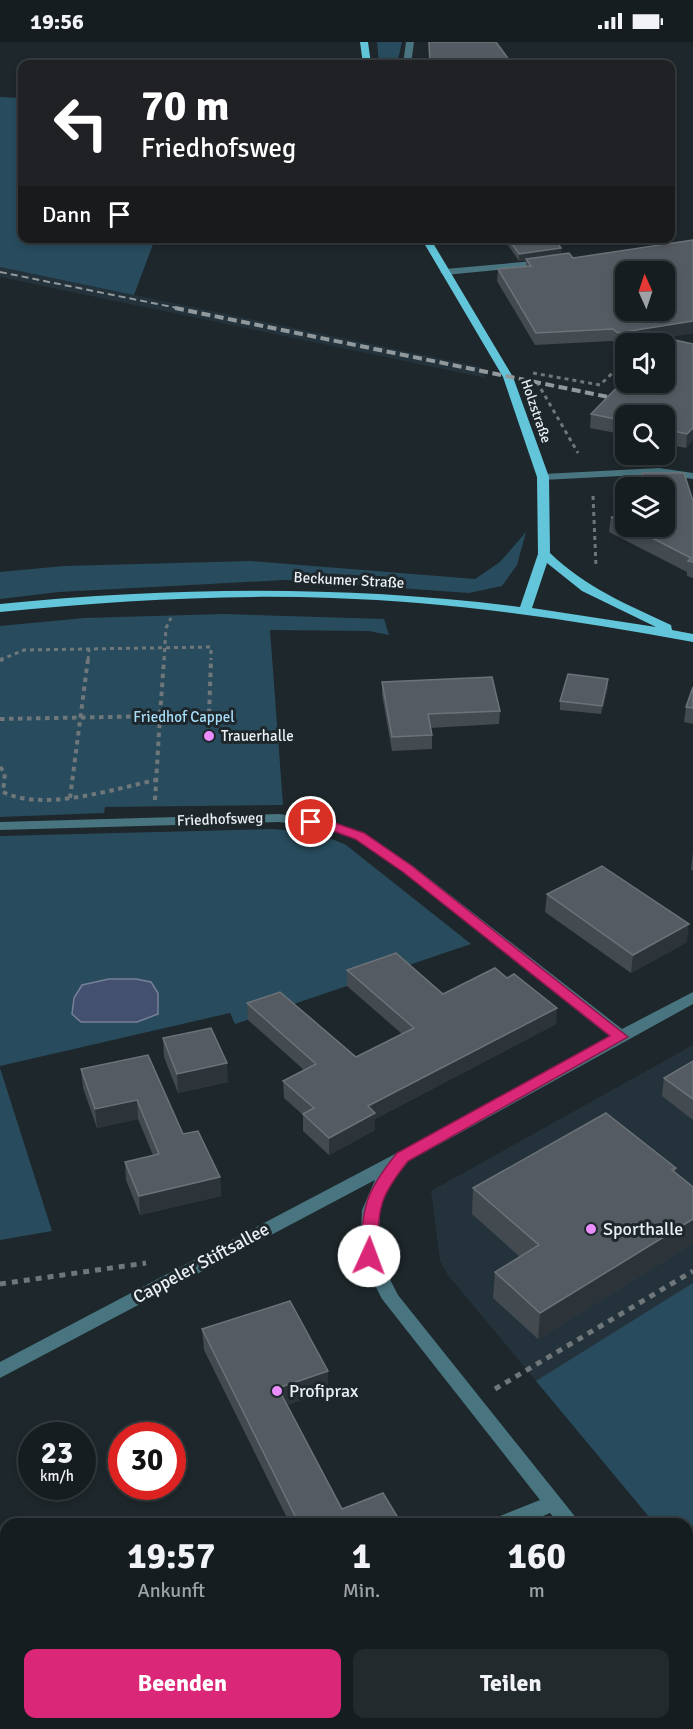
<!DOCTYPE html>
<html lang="de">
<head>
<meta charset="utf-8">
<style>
	:root { --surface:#161d20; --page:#232a2d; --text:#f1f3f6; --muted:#9ea2a5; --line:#353b3e; --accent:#db2777 }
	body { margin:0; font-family:Signika,sans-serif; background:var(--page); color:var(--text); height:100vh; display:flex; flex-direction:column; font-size:22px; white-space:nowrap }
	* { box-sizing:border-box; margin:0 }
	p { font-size:20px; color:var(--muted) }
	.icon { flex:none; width:33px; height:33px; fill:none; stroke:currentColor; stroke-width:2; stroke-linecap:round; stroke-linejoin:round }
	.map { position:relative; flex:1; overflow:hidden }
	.drawer { position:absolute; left:0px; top:1476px; width:693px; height:212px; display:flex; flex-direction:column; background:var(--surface); border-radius:18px 18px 0 0; box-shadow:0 3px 9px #0003,0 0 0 2px var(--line) }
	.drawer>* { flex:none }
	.guide { position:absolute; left:18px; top:18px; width:657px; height:183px; border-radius:12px; box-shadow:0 3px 9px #0003,0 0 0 2px var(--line); background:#202124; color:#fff; overflow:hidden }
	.needle { width:39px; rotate:357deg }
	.fabs { position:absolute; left:615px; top:219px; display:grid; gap:12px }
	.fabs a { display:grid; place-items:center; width:60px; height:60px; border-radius:12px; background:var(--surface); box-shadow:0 3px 9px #0003,0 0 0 2px var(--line); font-size:30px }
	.speed { position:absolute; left:18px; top:1380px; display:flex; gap:12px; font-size:30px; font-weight:700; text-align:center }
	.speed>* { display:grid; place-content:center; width:78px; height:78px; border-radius:50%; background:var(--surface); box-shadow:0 3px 9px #0003,0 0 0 2px var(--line); line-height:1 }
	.speed small { font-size:15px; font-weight:400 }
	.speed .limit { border:9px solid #d22; background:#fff; color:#111 }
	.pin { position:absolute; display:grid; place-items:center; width:51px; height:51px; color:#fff; margin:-26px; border:3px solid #fff; border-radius:50%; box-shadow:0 2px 6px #0007 }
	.me { position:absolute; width:66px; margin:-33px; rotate:2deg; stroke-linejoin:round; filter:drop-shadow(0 0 4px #0008) }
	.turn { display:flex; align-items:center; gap:21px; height:126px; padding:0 24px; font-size:27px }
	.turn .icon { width:78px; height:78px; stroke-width:2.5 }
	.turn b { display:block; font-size:42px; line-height:51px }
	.then { display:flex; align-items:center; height:57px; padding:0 24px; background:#0003; gap:12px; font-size:22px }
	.eta { display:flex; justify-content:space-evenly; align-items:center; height:102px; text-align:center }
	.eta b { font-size:36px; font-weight:700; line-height:42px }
	.cta { display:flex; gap:12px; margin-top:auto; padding:12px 24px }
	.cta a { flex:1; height:69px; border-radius:12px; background:var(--accent); color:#fff; font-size:24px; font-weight:700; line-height:69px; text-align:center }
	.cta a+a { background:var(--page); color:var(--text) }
	.status { display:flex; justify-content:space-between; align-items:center; height:42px; padding:0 30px; background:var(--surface); direction:ltr }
	.status svg { height:16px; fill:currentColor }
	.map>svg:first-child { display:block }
</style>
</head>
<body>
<div class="status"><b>19:56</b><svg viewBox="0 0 49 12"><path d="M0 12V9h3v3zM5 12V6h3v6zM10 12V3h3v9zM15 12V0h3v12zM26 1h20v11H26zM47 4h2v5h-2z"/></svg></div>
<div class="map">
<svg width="693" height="1687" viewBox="0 0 693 1687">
	<rect width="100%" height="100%" fill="#1e272b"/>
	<g fill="#24333b">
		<polygon points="0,225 481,325 486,336 0,235"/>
		<polygon points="693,1003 693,1520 687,1516 687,1482 655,1482 448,1233 440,1219 431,1149"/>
	</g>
	<g fill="#284c5d" fill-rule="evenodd">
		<polygon points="377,0 402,0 397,22 379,22"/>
		<polygon points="0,55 22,56 22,196 155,197 134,253 0,225"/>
		<polygon points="526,490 517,523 502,544 469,551 285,538 59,550 0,557 0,530 64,524 251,519 475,537 500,520"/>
		<polygon points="223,572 384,577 389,593 369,589 270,588 283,763 105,765 104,771 0,775 0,584 84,576"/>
		<path d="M271,787C298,789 322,791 346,803L471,902L235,982L230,971L0,1024V794ZM109,937H136L137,980H81L82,943Z"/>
		<polygon points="0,1026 52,1189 0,1198"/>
		<polygon points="693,1241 693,1520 687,1516 687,1482 655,1482 536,1339"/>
	</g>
	<polygon fill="#44506f" stroke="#768097" stroke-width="1.5" points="109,937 136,937 151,940 158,951 158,972 137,980 81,980 72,972 74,956 82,943"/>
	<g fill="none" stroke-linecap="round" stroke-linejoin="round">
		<g stroke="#6f777a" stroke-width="3" stroke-dasharray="4 4" stroke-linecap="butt">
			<polyline points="533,331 600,343 626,318"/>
			<polyline points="537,340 578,411"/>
			<polyline points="593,454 596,524"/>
			<polyline points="0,618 24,608 211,605 211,618"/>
			<polyline points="88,618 89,607"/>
			<polyline points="164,618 166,586 171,576"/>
		</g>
		<g stroke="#6f777a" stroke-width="4" stroke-dasharray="4.5 4.5" stroke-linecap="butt">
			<polyline points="0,618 3,617"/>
			<polyline points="0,677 160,674 164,617"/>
			<path d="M0,725L5,731L3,750C43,770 114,747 156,738"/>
			<polyline points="70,756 88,617"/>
			<polyline points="155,758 160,674 209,673 211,617"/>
		</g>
		<g stroke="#6f777a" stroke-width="5" stroke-dasharray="6 6" stroke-linecap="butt">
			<polyline points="0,1242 146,1221"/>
			<polyline points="495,1347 693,1229"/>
		</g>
		<g fill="#48757f" fill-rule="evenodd">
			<polygon points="406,0 414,0 411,22 403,22"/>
			<polygon points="545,218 548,219 548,223 445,233 440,230 445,227"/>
			<polygon points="659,426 693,431 693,437 659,432 543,438 537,435 543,432"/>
			<polygon points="279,772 327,778 365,791 413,824 622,987 693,950 693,962 409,1119 388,1145 380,1168 378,1214 398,1253 581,1482 559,1482 550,1471 524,1482 492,1482 495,1476 540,1458 382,1257 360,1214 362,1168 375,1138 0,1336 0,1320 395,1112 609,994 403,830 355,797 325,786 279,780 0,788 0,780"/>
			<polygon points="687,1616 693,1619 693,1643 687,1641"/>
			<polygon points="617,1682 645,1682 643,1687 615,1687"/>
		</g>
		<g fill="#62c5da" fill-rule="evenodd">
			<polygon points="360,0 368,0 371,22 363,22"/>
			<path d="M421,196H430L513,335L549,435L550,511C585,545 628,563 671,583L672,588L693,592V600C574,578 453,560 332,556C221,552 110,559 0,570V562C174,545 346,543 520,565L538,512L537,435L503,335ZM547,521L582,549L656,585L532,566Z"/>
		</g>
		<polyline stroke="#91999c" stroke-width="2" stroke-dasharray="7 4" stroke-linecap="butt" points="0,230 182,267"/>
		<polyline stroke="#91999c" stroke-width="4" stroke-dasharray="9 4.5" stroke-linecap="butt" points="175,266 623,358"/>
	</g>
	<g fill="#434a50">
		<polygon points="428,0 496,0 510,19 510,22 430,22"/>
		<polygon points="503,196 554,196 561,206 561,212 573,216 693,291 617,303 612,299 535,303 497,239 498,227 526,224 526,218 519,219"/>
		<polygon points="666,300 693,302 693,398 686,406 664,402 664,374 626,374 626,393 590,386 591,372"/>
		<polygon points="642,431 693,459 693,536 687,534 687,530 609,490 611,475 626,475 626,484 664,484 664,446 640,446"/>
		<polygon points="382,640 500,669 499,682 430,686 432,693 432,707 392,709 382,653"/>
		<polygon points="693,645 693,682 684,680 686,665"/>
		<polygon points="608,646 601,672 560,668 560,659"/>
		<polygon points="693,810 693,829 691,827"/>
		<polygon points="547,852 687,900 631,931 545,870"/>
		<polygon points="347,928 443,952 556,982 375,1077 375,1088 329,1113 303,1089 303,1073 284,1056 283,1039 304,1028 248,978 247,961 356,1015 402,992 347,944"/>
		<polygon points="163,996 228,1040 178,1051 164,1015"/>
		<polygon points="148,1013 183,1092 220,1135 221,1154 140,1173 126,1138 125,1120 153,1113 138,1077 97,1086 83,1046 81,1027"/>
		<polygon points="693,1019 693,1078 662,1054 664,1036"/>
		<polygon points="676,1126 675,1131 693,1145 693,1201 538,1297 493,1256 495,1230 520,1215 472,1172 473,1146"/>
		<polygon points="202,1287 328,1329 328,1349 287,1363 342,1467 397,1482 290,1482 204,1308"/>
		<polygon points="226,1682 322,1682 308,1687 228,1687"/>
		<polygon points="532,1682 557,1682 546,1687 536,1687"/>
	</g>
	<g fill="#2c343a">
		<polygon points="561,206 561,213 519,219 519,212"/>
		<polygon points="693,279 693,291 617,303 618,291"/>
		<polygon points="693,386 693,398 686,406 687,392"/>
		<polygon points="608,637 608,646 601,672 602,664"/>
		<polygon points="689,882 687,900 631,931 633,913"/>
		<polygon points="557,966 556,982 375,1077 375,1088 329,1113 329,1096 368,1064"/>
		<polygon points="227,1021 228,1040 178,1051 177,1032"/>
		<polygon points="137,1058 138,1077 97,1086 95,1067"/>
		<polygon points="220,1135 221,1154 140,1173 139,1154"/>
		<polygon points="693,1177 693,1201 538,1297 540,1271"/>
		<polygon points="328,1329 328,1349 278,1366 278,1346"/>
		<polygon points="397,1474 397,1482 388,1482 388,1477"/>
		<polygon points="269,1682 322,1682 308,1687 255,1687"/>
		<polygon points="539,1682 557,1682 546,1687 539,1687"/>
	</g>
	<g fill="#555b62" stroke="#6c7378" stroke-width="1.5" fill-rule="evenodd">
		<polygon points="429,0 496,0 510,19 486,19 487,22 430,22"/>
		<polygon points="508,196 554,196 561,206 519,212"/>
		<path d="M693,198V279L618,291L613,287L536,291L498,227L531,224L526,217L569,211L573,216ZM626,230H664V268H626Z"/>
		<polygon points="663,297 666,300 675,298 693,302 693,386 687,392 664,387 664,374 626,374 626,379 591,372 626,336 626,340 664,340 664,302 658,302"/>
		<polygon points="642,431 684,431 693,459 693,520 688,519 691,516 629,484 664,484 664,446 646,446"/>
		<polygon points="611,475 626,475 626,482"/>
		<polygon points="568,632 608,637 602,664 560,659"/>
		<polygon points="492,635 500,669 428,672 432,693 392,695 382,640"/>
		<polygon points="693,645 693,666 686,665"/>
		<polygon points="602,824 689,882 633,913 547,852"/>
		<polygon points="396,911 443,952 495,926 507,936 514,932 557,966 368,1064 375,1071 329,1096 303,1072 314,1066 283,1039 316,1022 247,961 280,950 356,1015 414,986 347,928"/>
		<polygon points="211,986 227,1021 177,1032 163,996"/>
		<polygon points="148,1013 183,1092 198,1089 220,1135 139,1154 125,1120 159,1112 137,1058 95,1067 81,1027"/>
		<polygon points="693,1019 693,1057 664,1036"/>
		<polygon points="606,1071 676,1126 672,1128 693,1145 693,1177 540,1271 495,1230 539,1203 473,1146"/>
		<polygon points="290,1259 328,1329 278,1346 342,1467 383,1451 397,1474 388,1477 390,1482 299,1482 202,1287"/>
		<polygon points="234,1682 269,1682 255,1687 236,1687"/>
	</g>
	<path fill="#db2777" stroke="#8e194d" stroke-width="1.5" d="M311,776L332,780L364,791L412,824L628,995L408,1119C377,1158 379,1166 377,1214L369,1220L361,1214C363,1163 364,1152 397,1111L610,994L403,830L355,797L325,786L306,783L304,780Z"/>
	<g fill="#eb8dfc" stroke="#1e272b" stroke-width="2">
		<circle cx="209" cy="694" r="6"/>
		<circle cx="591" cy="1187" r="6"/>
		<circle cx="277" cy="1349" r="6"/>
	</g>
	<g text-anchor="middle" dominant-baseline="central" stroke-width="6" stroke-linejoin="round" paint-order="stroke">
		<g font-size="14" fill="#eaf0f3" stroke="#1e272b">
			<text transform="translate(536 369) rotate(71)">Holzstraße</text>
		</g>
		<g font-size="15" fill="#eaf0f3" stroke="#1e272b">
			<text transform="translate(349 538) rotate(3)">Beckumer Straße</text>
			<text transform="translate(220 777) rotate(-2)">Friedhofsweg</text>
		</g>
		<g font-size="15" fill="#a7ddf8" stroke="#1e272b">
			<text x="184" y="675">Friedhof Cappel</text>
		</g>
		<g font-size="15" fill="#eaf0f3" stroke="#1e272b" text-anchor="start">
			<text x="221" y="694">Trauerhalle</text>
		</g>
		<g font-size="18" fill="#eaf0f3" stroke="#1e272b" text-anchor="start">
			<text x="603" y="1187">Sporthalle</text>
			<text x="289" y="1349">Profiprax</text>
		</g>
		<g font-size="18" fill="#eaf0f3" stroke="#1e272b">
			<text transform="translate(201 1221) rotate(-28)">Cappeler Stiftsallee</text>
		</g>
	</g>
</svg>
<div class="fabs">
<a><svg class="needle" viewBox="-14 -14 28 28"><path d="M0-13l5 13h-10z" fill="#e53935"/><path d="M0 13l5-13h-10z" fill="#9ea2a5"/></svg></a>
<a><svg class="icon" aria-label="sound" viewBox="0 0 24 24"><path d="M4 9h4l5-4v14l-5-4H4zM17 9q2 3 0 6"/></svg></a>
<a><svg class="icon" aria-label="search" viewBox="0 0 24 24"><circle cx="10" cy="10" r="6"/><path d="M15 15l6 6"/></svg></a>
<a><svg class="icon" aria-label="layers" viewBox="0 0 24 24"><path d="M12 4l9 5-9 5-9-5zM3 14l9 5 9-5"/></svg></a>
</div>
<div class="speed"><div>23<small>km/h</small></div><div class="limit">30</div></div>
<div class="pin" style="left:311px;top:780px;background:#d93025"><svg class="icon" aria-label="arrive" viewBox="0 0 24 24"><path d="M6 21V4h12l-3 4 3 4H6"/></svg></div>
<svg class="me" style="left:369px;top:1214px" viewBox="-20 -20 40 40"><circle r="19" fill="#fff"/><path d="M0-13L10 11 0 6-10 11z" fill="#db2777"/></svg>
<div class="guide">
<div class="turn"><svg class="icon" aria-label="left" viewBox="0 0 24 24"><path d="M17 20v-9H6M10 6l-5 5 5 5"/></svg><div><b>70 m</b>Friedhofsweg</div></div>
<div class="then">Dann<svg class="icon" aria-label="arrive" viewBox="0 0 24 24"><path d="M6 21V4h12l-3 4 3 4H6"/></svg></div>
</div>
<section class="drawer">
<div class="eta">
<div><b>19:57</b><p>Ankunft</p></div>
<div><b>1</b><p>Min.</p></div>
<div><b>160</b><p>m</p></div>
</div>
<div class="cta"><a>Beenden</a><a>Teilen</a></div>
</section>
</div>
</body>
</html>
